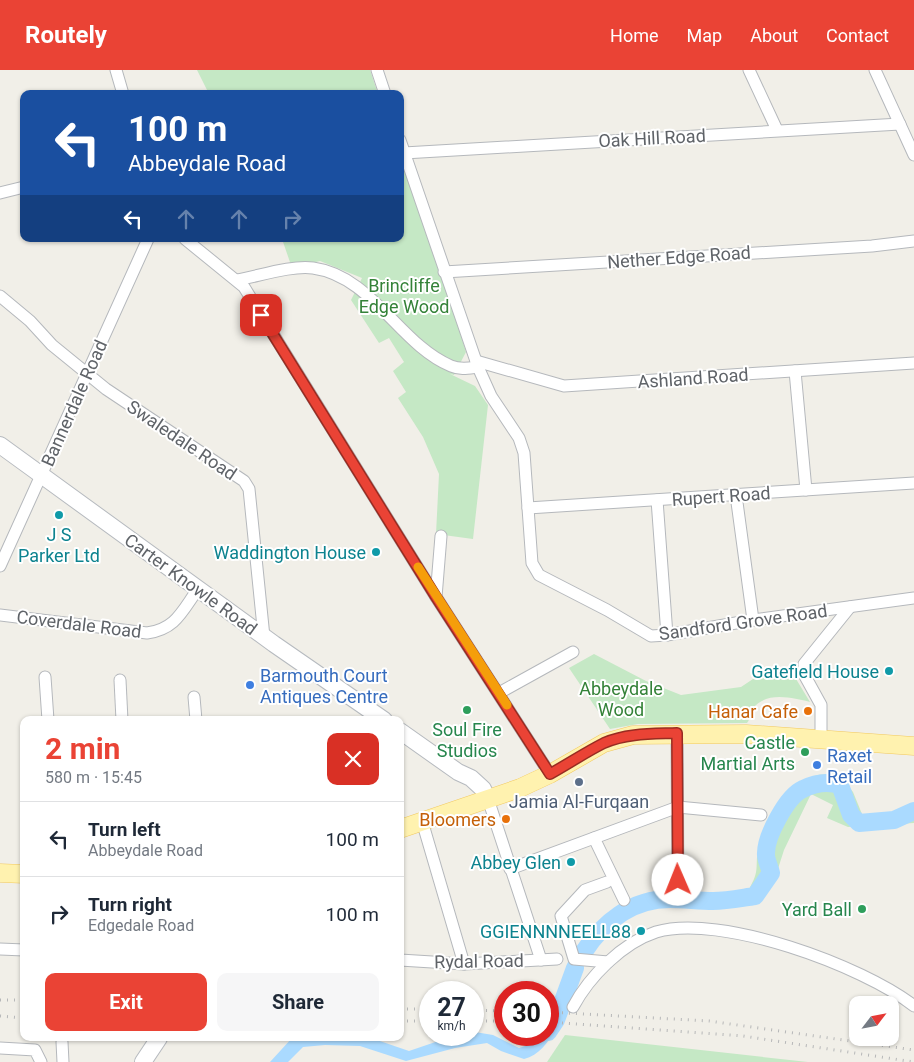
<!DOCTYPE html>
<html lang="en">
<head>
<meta charset="utf-8">
<style>
	:root { --surface:#fff; --page:#f6f6f7; --text:#1f2937; --muted:#747a83; --line:#e0e1e3; --accent:#ea4335 }
	body { margin:0; font-family:Roboto,sans-serif; background:var(--page); color:var(--text); height:100vh; display:flex; flex-direction:column; font-size:19px; white-space:nowrap }
	* { box-sizing:border-box; margin:0 }
	p { font-size:16px; color:var(--muted) }
	.icon { flex:none; width:28px; height:28px; fill:none; stroke:currentColor; stroke-width:2; stroke-linecap:round; stroke-linejoin:round }
	.map { position:relative; flex:1; overflow:hidden }
	.sheet { position:absolute; left:20px; top:646px; width:384px; height:325px; display:flex; flex-direction:column; background:var(--surface); border-radius:10px; box-shadow:0 1px 4px #0004 }
	.sheet>* { flex:none }
	.guide { position:absolute; left:20px; top:20px; width:384px; height:152px; border-radius:10px; box-shadow:0 1px 4px #0004; background:#1a4fa0; color:#fff; overflow:hidden }
	.needle { width:32px; rotate:58deg }
	.fabs { position:absolute; left:849px; top:926px; display:grid; gap:10px }
	.fabs a { display:grid; place-items:center; width:50px; height:50px; border-radius:10px; background:var(--surface); box-shadow:0 1px 4px #0004; font-size:25px }
	.speed { position:absolute; left:419px; top:911px; display:flex; gap:10px; font-size:25px; font-weight:700; text-align:center }
	.speed>* { display:grid; place-content:center; width:65px; height:65px; border-radius:50%; background:var(--surface); box-shadow:0 1px 4px #0004; line-height:1 }
	.speed small { font-size:12px; font-weight:400 }
	.speed .limit { border:8px solid #d22; background:#fff; color:#111 }
	.pin { position:absolute; display:grid; place-items:center; width:42px; height:42px; color:#fff; margin:-21px; border-radius:10px; box-shadow:0 2px 8px #0006 }
	.me { position:absolute; width:55px; margin:-28px; rotate:359deg; stroke-linejoin:round; filter:drop-shadow(0 0 4px #0008) }
	.turn { display:flex; align-items:center; gap:18px; height:105px; padding:0 25px; font-size:22px }
	.turn .icon { width:65px; height:65px; stroke-width:2.5 }
	.turn b { display:block; font-size:35px; line-height:42px }
	.lanes { display:flex; align-items:center; height:48px; padding:0 25px; background:#0003; justify-content:center; gap:25px; direction:ltr }
	.lanes .off { opacity:.35 }
	.round { display:grid; place-items:center; flex:none; width:52px; height:52px; border-radius:10px; background:var(--page) }
	.overview { display:flex; align-items:center; justify-content:space-between; height:85px; padding:0 25px }
	h1 { font-size:30px; font-weight:700; line-height:38px; color:var(--accent) }
	.cta { display:flex; gap:10px; margin-top:auto; padding:10px 25px }
	.cta a { flex:1; height:58px; border-radius:10px; background:var(--accent); color:#fff; font-size:20px; font-weight:700; line-height:58px; text-align:center }
	.cta a+a { background:var(--page); color:var(--text) }
	ul { padding:0; list-style:none }
	li { display:flex; align-items:center; gap:15px; height:75px; padding:0 25px; border-top:1px solid var(--line) }
	li div { flex:1 }
	li b { display:block; font-size:19px }
	li em { font-style:normal }
	header { display:flex; align-items:center; gap:30px; box-sizing:border-box; height:70px; padding:0 25px; background:var(--accent); color:#fff }
	header strong { font-size:24px }
	nav { display:flex; gap:28px; margin-inline-start:auto; font-size:18px }
	.map>svg:first-child { display:block }
</style>
</head>
<body>
<header>
<strong>Routely</strong>
<nav><a>Home</a><a>Map</a><a>About</a><a>Contact</a></nav>
</header>
<div class="map">
<svg width="914" height="992" viewBox="0 0 914 992">
	<rect width="100%" height="100%" fill="#f1efe8"/>
	<g fill="#c5e8c5">
		<polygon points="197,0 370,0 378,24 209,24"/>
		<polygon points="400,84 441,199 466,282 454,305 450,304 475,316 488,335 473,469 436,464 439,404 423,367 398,328 406,322 393,301 404,292 389,268 379,273 351,230 362,208 320,191 292,198 282,169 400,169"/>
		<path d="M594,584L646,611L681,625L741,617L756,607L793,604L810,632C793,628 767,621 753,638C750,643 751,648 747,653L638,654L610,659L569,598Z"/>
		<path d="M837,703L853,722L862,744H890L914,735V753L848,757L827,748L833,735L811,724L784,780L776,805L757,831L737,833L734,823L749,819C760,800 755,798 758,779C762,756 792,713 814,706C821,704 829,704 837,703Z"/>
		<polygon points="565,965 808,992 547,992"/>
	</g>
	<path fill="#aadaff" d="M548,961H554C548,973 539,985 524,989L501,981L487,973L455,978L406,991L360,976L325,975L303,977L288,992H270L292,968H371L409,981L456,965H472L475,962L493,965L519,978L528,975L537,965H548Z"/>
	<g fill="none" stroke-linecap="round" stroke-linejoin="round">
		<g stroke="#aadaff" stroke-width="18">
			<path d="M583,883C603,852 632,829 670,829C684,829 699,831 713,831C727,831 741,828 755,826L771,803C770,798 766,790 766,785C765,767 787,726 803,719C815,713 827,711 840,715L851,745L859,753L894,750L914,741"/>
			<polyline points="548,962 556,950 575,898"/>
		</g>
		<defs>
			<g id="street">
				<polyline points="116,0 123,24"/>
				<polyline points="377,0 385,24"/>
				<polyline points="749,0 777,60"/>
				<polyline points="875,0 914,85"/>
				<polyline points="400,70 478,297 491,326 519,368 524,383 532,493 539,505 607,540 651,566 667,565 753,550 914,528"/>
				<polyline points="404,83 900,54"/>
				<polyline points="0,123 24,117"/>
				<polyline points="185,169 244,217 436,527 550,704"/>
				<polyline points="444,202 872,176 914,171"/>
				<path d="M237,210C259,206 292,195 313,198C372,206 400,275 451,296C460,300 469,298 478,297"/>
				<polyline points="0,226 30,251 52,275 106,319 244,411 249,419 264,567"/>
				<polyline points="476,291 564,316 914,293"/>
				<polyline points="795,301 806,420"/>
				<polyline points="736,425 753,550"/>
				<polyline points="657,430 667,565"/>
				<polyline points="528,438 914,413"/>
				<polyline points="0,496 148,169"/>
				<polyline points="436,527 441,466"/>
				<path d="M0,545L147,563C176,559 182,541 198,519"/>
				<polyline points="45,607 48,650"/>
				<polyline points="120,610 122,650"/>
				<polyline points="499,623 573,582"/>
				<polyline points="194,627 196,650"/>
				<polyline points="677,663 678,820"/>
				<polyline points="821,669 821,635 805,606 804,594 850,537"/>
				<polyline points="488,729 541,890"/>
				<polyline points="422,751 464,894"/>
				<polyline points="594,768 624,830"/>
				<polyline points="510,799 678,737 761,745"/>
				<polyline points="607,812 585,820 561,846 574,889 608,892"/>
				<polyline points="0,879 24,880"/>
				<polyline points="400,890 464,894 557,889"/>
				<path d="M573,937C589,907 622,873 656,862C720,843 863,896 914,936"/>
				<polyline points="62,972 63,992"/>
				<polyline points="0,978 35,980 41,992"/>
			</g>
			<g id="secondary">
				<polyline points="0,375 274,574 384,650"/>
				<polyline points="400,661 458,702 471,708 483,719 488,729"/>
				<polyline points="143,992 159,968"/>
			</g>
			<g id="primary">
				<polyline points="400,759 520,718 550,704 604,673 633,665 746,664 914,676"/>
				<polyline points="0,803 24,804"/>
			</g>
		</defs>
		<use href="#street" stroke="#b5b8bc" stroke-width="13"/>
		<use href="#secondary" stroke="#b6babf" stroke-width="18"/>
		<use href="#primary" stroke="#f2c960" stroke-width="19"/>
		<use href="#street" stroke="#fff" stroke-width="11"/>
		<use href="#secondary" stroke="#fff" stroke-width="16"/>
		<use href="#primary" stroke="#fff2af" stroke-width="18"/>
		<g stroke="#b6b7b8" stroke-width="3" stroke-dasharray="1 6" stroke-linecap="butt">
			<polyline points="0,930 24,930"/>
			<polyline points="400,939 430,939"/>
			<polyline points="472,940 505,941"/>
			<polyline points="548,942 709,951 914,980"/>
			<polyline points="0,946 24,948"/>
			<polyline points="400,951 430,951"/>
			<polyline points="472,951 505,951"/>
			<polyline points="548,952 743,966 914,992"/>
		</g>
	</g>
	<g fill="none" stroke-linecap="round" stroke-linejoin="round">
		<defs>
			<path id="route" d="M261,245L436,527L550,704C568,694 586,682 604,673C627,663 653,664 677,663L678,810"/>
		</defs>
		<use href="#route" stroke="#982c22" stroke-width="12"/>
		<use href="#route" stroke="#ea4335" stroke-width="9"/>
		<polyline stroke="#f59e0b" stroke-width="9" points="418,497 507,635"/>
	</g>
	<g fill="#0f9aa8" stroke="#fff" stroke-width="2">
		<circle cx="59" cy="445" r="5"/>
		<circle cx="376" cy="482" r="5"/>
		<circle cx="889" cy="601" r="5"/>
		<circle cx="571" cy="792" r="5"/>
		<circle cx="641" cy="861" r="5"/>
	</g>
	<g fill="#3f7fe0" stroke="#fff" stroke-width="2">
		<circle cx="250" cy="615" r="5"/>
		<circle cx="817" cy="695" r="5"/>
	</g>
	<g fill="#2e9e5b" stroke="#fff" stroke-width="2">
		<circle cx="467" cy="640" r="5"/>
		<circle cx="805" cy="682" r="5"/>
		<circle cx="862" cy="839" r="5"/>
	</g>
	<g fill="#e8710a" stroke="#fff" stroke-width="2">
		<circle cx="808" cy="641" r="5"/>
		<circle cx="506" cy="749" r="5"/>
	</g>
	<circle fill="#5c6f8a" stroke="#fff" stroke-width="2" cx="579" cy="712" r="5"/>
	<g text-anchor="middle" dominant-baseline="central" stroke-width="4" stroke-linejoin="round" paint-order="stroke">
		<g font-size="18" fill="#5f6368" stroke="#fff">
			<text transform="translate(652 68) rotate(-3)">Oak Hill Road</text>
			<text transform="translate(679 187) rotate(-4)">Nether Edge Road</text>
			<text transform="translate(693 308) rotate(-4)">Ashland Road</text>
			<text transform="translate(74 333) rotate(-66)">Bannerdale Road</text>
			<text transform="translate(182 370) rotate(34)">Swaledale Road</text>
			<text transform="translate(721 426) rotate(-4)">Rupert Road</text>
			<text transform="translate(191 514) rotate(36)">Carter Knowle Road</text>
			<text transform="translate(743 552) rotate(-8)">Sandford Grove Road</text>
			<text transform="translate(79 554) rotate(7)">Coverdale Road</text>
			<text transform="translate(479 891) rotate(-1)">Rydal Road</text>
		</g>
		<g font-size="18" fill="#348238" stroke="#fff">
			<text x="404" y="215">Brincliffe<tspan x="404" dy="21">Edge Wood</tspan></text>
			<text x="621" y="618">Abbeydale<tspan x="621" dy="21">Wood</tspan></text>
		</g>
		<g font-size="18" fill="#0d838f" stroke="#fff" text-anchor="end">
			<text x="59" y="464" text-anchor="middle">J S<tspan x="59" dy="21">Parker Ltd</tspan></text>
			<text x="366" y="482">Waddington House</text>
			<text x="879" y="601">Gatefield House</text>
			<text x="561" y="792">Abbey Glen</text>
			<text x="631" y="861">GGIENNNNEELL88</text>
		</g>
		<g font-size="18" fill="#366cbe" stroke="#fff" text-anchor="start">
			<text x="260" y="605">Barmouth Court<tspan x="260" dy="21">Antiques Centre</tspan></text>
			<text x="827" y="685">Raxet<tspan x="827" dy="21">Retail</tspan></text>
		</g>
		<g font-size="18" fill="#c56008" stroke="#fff" text-anchor="end">
			<text x="798" y="641">Hanar Cafe</text>
			<text x="496" y="749">Bloomers</text>
		</g>
		<g font-size="18" fill="#27864d" stroke="#fff" text-anchor="end">
			<text x="467" y="659" text-anchor="middle">Soul Fire<tspan x="467" dy="21">Studios</tspan></text>
			<text x="795" y="672">Castle<tspan x="795" dy="21">Martial Arts</tspan></text>
			<text x="852" y="839">Yard Ball</text>
		</g>
		<g font-size="18" fill="#4e5e75" stroke="#fff">
			<text x="579" y="731">Jamia Al-Furqaan</text>
		</g>
	</g>
</svg>
<div class="fabs">
<a><svg class="needle" viewBox="-14 -14 28 28"><path d="M0-13l5 13h-10z" fill="#e53935"/><path d="M0 13l5-13h-10z" fill="#747a83"/></svg></a>
</div>
<div class="speed"><div>27<small>km/h</small></div><div class="limit">30</div></div>
<div class="pin" style="left:261px;top:245px;background:#d93025"><svg class="icon" aria-label="arrive" viewBox="0 0 24 24"><path d="M6 21V4h12l-3 4 3 4H6"/></svg></div>
<svg class="me" style="left:678px;top:810px" viewBox="-20 -20 40 40"><circle r="19" fill="#fff"/><path d="M0-13L10 11 0 6-10 11z" fill="#ea4335"/></svg>
<div class="guide">
<div class="turn"><svg class="icon" aria-label="left" viewBox="0 0 24 24"><path d="M17 20v-9H6M10 6l-5 5 5 5"/></svg><div><b>100 m</b>Abbeydale Road</div></div>
<div class="lanes"><svg class="icon" aria-label="left" viewBox="0 0 24 24"><path d="M17 20v-9H6M10 6l-5 5 5 5"/></svg><svg class="icon off" aria-label="ahead" viewBox="0 0 24 24"><path d="M12 20V5M6 11l6-6 6 6"/></svg><svg class="icon off" aria-label="ahead" viewBox="0 0 24 24"><path d="M12 20V5M6 11l6-6 6 6"/></svg><svg class="icon off" aria-label="right" viewBox="0 0 24 24"><path d="M7 20v-9h11M14 6l5 5-5 5"/></svg></div>
</div>
<section class="sheet">
<div class="overview"><div><h1>2 min</h1><p>580 m · 15:45</p></div><a class="round" style="background:#d93025;color:#fff"><svg class="icon" aria-label="close" viewBox="0 0 24 24"><path d="M6 6l12 12M18 6L6 18"/></svg></a></div>
<ul>
<li><svg class="icon" aria-label="left" viewBox="0 0 24 24"><path d="M17 20v-9H6M10 6l-5 5 5 5"/></svg><div><b>Turn left</b><p>Abbeydale Road</p></div><em>100 m</em></li>
<li><svg class="icon" aria-label="right" viewBox="0 0 24 24"><path d="M7 20v-9h11M14 6l5 5-5 5"/></svg><div><b>Turn right</b><p>Edgedale Road</p></div><em>100 m</em></li>
</ul>
<div class="cta"><a>Exit</a><a>Share</a></div>
</section>
</div>
</body>
</html>
